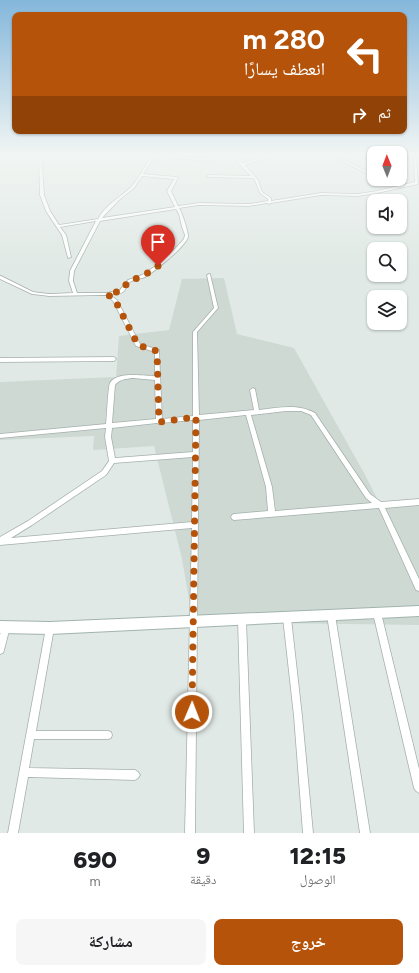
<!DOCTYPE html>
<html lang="ar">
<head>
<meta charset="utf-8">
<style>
	:root { --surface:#fff; --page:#f6f6f6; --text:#202124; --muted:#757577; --accent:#b45309 }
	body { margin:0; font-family:Figtree,"Noto Naskh Arabic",sans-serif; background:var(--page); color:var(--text); direction:rtl; height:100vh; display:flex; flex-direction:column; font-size:15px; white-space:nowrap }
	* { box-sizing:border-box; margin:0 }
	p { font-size:13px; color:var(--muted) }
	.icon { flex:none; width:22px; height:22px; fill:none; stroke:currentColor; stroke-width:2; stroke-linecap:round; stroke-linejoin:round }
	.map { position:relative; height:833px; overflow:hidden; direction:ltr }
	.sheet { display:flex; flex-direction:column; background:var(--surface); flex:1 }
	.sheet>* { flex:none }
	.banner { position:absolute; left:12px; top:12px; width:395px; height:122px; border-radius:8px; box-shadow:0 1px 3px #0004; direction:rtl; background:#b45309; color:#fff; overflow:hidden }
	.needle { width:26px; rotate:359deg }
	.fabs { position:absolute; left:367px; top:146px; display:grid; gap:8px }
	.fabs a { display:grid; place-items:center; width:40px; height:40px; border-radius:8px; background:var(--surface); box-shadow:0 1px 3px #0004; font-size:20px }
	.pin { position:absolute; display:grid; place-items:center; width:34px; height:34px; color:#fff; margin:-41px -17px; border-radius:50% 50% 50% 0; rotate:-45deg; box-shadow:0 0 4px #0007 }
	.pin .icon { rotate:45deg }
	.me { position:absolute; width:44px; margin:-22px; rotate:1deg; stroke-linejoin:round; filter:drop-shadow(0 0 3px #0008) }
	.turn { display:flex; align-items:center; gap:14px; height:84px; padding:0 16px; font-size:18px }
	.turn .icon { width:52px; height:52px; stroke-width:2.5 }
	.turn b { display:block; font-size:28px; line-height:34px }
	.then { display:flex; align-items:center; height:38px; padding:0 16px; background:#0003; gap:8px; font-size:15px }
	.eta { display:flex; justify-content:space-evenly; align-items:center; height:68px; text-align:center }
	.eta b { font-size:24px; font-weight:800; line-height:28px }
	.primary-button { display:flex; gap:8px; margin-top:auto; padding:8px 16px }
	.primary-button a { flex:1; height:46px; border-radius:8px; background:var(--accent); color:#fff; font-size:16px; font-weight:800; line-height:46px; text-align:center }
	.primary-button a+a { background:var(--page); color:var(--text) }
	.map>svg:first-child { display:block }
</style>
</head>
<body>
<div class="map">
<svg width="419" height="833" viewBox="0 0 419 833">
	<rect width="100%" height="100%" fill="#e0e9e5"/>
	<polygon fill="#ced9d4" points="224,278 237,334 294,348 364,473 381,506 419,505 419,625 193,622 182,559 154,446 93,450 94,436 0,440 0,382 116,377 119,336 169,330 182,279"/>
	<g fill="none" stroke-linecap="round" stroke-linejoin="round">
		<defs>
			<g id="street">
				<path d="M39,153H41L44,195L50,211L59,225L98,219C105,205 121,197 131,187C138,180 146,164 152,156L140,153H148L211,159V160L210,161L155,156L143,174L177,177L178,178L171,191L178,206L199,203L249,204L268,201V199L260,193L255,180L253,178L209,177L207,176L209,175L251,176L241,166L235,157L236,153H239L238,157L243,163C258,158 274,153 290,153L258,160L245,165L258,180L262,192L271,198V201L321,193L358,194L377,191L415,182L414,158L411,153H414L416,158L418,184L377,193L358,196L321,195L271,203L269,204L267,203L249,206L199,205L179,208C182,212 189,234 188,237C186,246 154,272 145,277C141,279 134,279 130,282C127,284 126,290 123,292C120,294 114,294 110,295L117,300L140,344L159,350V351L162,419L193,416V332L214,308L207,275L209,274H210L218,308L197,332L199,415L254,410L250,390L253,388L255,389L259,410C278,408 297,403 315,413L370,494L381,502L419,499V505L385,508L419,579V591L416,590L379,508L234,520L232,519L231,517L232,515L234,514L268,511L266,487L246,415L199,420L195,833H185L192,528L0,545V537L28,521L102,471L109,461L105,437L106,428L0,438V434L106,424C107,417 108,387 110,383C117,371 144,376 155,376V352L136,346L113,301L106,295L49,296L32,294L0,279V276H1L33,292L49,294L73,293L69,281L70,271L96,221L60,227L66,235L71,257L68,258L62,235L46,211L40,195ZM142,176L174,179L167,191L175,207L102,218L119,200L134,188ZM176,209L179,214L182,227L185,235L184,239L173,251L157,265L142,275L128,280L120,290L107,293H77L73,281L74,271L100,221ZM133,378L155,380L156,419L112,423L115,385C120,379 125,379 133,378ZM286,411H301L311,415L366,498L372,503L275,511L272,487L251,415ZM193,420V452L115,458L111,437L112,428L157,423L159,424L161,423ZM193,457L192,522L11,538L32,525L106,475L114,463Z"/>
				<polygon points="326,153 330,153 374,175 374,177"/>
				<polygon points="114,357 116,359 114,361 0,362 0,358"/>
				<polygon points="377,609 380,610 381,613 419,769 419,793 416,791 414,788 373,613 374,610"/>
				<polygon points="331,611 334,612 335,615 370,833 360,833 327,615 328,612"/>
				<polygon points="287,614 290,615 291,618 302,716 313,833 303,833 294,716 283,618 284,615"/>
				<polygon points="242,616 245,617 246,620 254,833 244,833 238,620 239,617"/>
				<polygon points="6,623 9,624 10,627 4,650 3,653 0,654 0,635 3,624"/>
				<polygon points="50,624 53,625 54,628 36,731 108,731 111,732 112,735 111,738 108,739 34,739 29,768 135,770 138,772 140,775 138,778 135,780 28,777 18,833 8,833 46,628 47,625"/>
			</g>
			<polygon id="secondary" points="419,606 419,616 50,634 0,633 0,621 50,622"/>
		</defs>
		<use href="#street" stroke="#a4b0ac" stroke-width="1.5"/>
		<use href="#secondary" stroke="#a1b3ad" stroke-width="2"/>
		<use href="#street" fill="#fff" fill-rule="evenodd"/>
		<use href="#secondary" fill="#fff" fill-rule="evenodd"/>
	</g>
	<linearGradient id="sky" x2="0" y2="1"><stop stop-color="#84b7db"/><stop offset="0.57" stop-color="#f1f5f3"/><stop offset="1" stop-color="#f1f5f3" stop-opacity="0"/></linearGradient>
	<rect width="419" height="270" fill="url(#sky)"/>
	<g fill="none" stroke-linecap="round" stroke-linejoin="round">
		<polyline stroke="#b45309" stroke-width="7" stroke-dasharray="0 12.6" points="158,266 143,276 129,281 121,291 107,294 115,300 138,345 157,351 159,422 196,417 192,712"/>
	</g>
</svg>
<div class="fabs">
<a><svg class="needle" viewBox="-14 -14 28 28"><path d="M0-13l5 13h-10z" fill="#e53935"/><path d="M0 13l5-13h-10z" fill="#757577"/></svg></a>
<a><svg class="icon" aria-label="sound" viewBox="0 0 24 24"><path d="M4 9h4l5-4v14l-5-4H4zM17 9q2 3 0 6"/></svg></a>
<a><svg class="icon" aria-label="search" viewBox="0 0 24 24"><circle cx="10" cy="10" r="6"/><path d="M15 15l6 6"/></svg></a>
<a><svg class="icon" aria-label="layers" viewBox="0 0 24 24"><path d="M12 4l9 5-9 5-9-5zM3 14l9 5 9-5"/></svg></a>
</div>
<div class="pin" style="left:158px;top:266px;background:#d93025"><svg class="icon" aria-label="arrive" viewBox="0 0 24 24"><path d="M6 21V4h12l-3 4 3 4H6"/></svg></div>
<svg class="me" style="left:192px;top:712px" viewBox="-20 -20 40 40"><circle r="17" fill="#b45309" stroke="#fff" stroke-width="3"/><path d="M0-11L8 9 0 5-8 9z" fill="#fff"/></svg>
<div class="banner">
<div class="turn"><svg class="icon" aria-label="left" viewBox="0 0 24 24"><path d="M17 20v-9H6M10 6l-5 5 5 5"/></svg><div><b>280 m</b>انعطف يسارًا</div></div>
<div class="then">ثم<svg class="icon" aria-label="right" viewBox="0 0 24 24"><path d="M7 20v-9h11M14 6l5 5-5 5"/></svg></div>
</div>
</div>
<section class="sheet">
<div class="eta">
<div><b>12:15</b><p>الوصول</p></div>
<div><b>9</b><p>دقيقة</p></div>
<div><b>690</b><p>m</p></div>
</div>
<div class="primary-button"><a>خروج</a><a>مشاركة</a></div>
</section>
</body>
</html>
